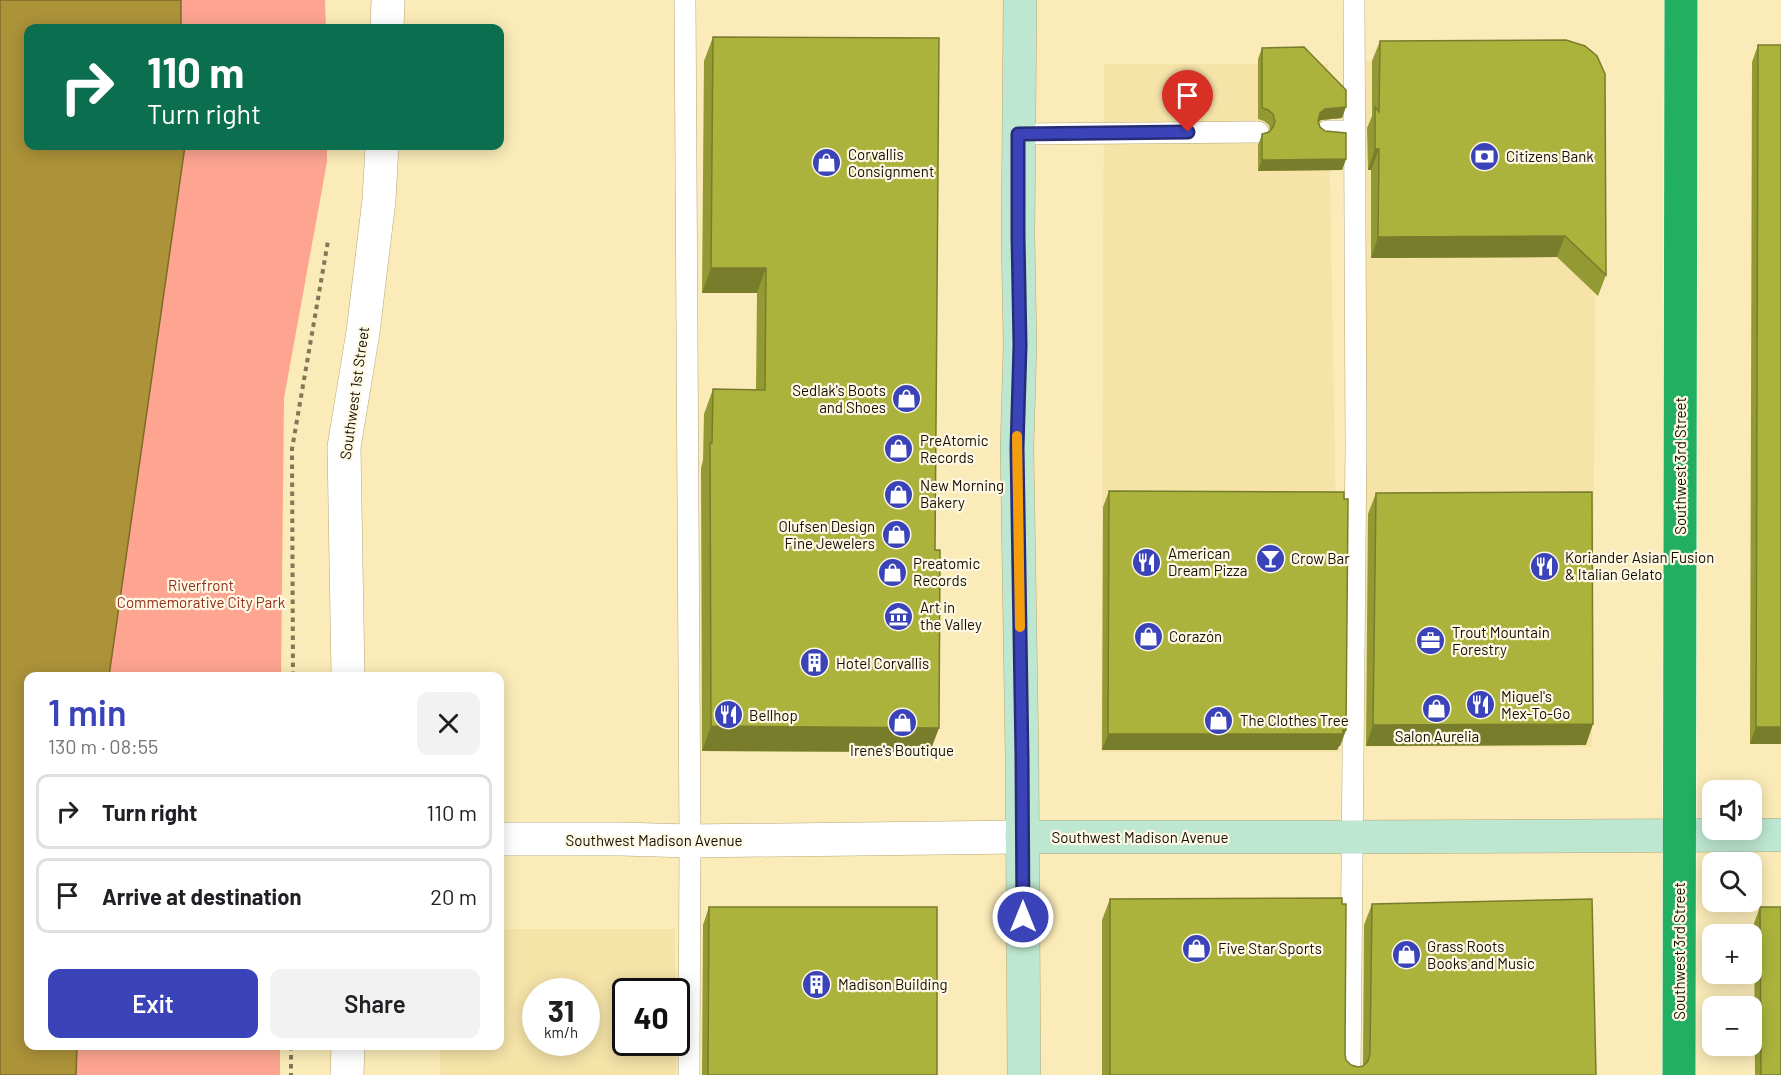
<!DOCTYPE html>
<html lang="en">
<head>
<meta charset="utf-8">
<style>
	:root { --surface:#fff; --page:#f2f2f2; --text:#202124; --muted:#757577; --line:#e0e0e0; --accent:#3a44b8 }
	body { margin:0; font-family:Barlow,sans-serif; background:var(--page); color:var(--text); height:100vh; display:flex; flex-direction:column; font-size:22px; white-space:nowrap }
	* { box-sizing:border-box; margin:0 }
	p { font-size:20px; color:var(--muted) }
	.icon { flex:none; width:33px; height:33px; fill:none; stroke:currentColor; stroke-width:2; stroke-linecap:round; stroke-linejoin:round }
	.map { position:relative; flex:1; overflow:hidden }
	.side { position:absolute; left:24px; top:672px; width:480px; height:378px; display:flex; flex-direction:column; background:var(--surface); border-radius:12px; box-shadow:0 3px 15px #0003 }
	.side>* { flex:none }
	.banner { position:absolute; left:24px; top:24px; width:480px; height:126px; border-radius:12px; box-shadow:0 3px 15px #0003; background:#0b6e4f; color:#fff; overflow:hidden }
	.tools { position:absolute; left:1702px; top:780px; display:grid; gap:12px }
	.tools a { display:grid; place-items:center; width:60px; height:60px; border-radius:12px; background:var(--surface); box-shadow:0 3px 15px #0003; font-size:30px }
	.speed { position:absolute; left:522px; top:978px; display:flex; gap:12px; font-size:30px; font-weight:700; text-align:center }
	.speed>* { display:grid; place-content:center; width:78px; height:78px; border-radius:50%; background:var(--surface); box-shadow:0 3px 15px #0003; line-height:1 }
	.speed small { font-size:15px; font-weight:400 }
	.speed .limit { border:3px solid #111; border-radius:9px; background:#fff; color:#111 }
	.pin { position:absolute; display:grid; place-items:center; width:51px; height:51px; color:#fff; margin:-62px -26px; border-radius:50% 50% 50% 0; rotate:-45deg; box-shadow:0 0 6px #0007 }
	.pin .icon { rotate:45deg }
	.me { position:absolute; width:66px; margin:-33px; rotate:0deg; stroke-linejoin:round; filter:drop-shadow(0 0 4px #0008) }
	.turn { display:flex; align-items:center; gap:21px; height:126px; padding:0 24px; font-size:27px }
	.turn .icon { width:78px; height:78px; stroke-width:2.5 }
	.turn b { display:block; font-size:42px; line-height:51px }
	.round { display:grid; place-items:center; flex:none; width:63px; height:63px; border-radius:12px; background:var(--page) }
	.overview { display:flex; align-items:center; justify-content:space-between; height:102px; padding:0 24px }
	h1 { font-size:36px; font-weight:600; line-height:45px; color:var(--accent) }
	.button { display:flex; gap:12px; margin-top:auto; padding:12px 24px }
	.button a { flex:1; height:69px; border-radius:12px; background:var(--accent); color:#fff; font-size:24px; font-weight:600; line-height:69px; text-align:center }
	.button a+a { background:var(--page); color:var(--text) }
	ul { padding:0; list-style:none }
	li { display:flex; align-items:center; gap:18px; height:75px; margin:0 12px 9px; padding:0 12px; border:3px solid var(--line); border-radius:12px }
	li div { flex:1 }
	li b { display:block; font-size:22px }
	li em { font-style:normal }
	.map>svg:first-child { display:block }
</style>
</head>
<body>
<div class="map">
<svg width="1781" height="1075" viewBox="0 0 1781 1075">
	<rect width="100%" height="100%" fill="#faebb8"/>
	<g fill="#f5e3a8" fill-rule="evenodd">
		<polygon points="1597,60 1592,747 1362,747 1366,61"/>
		<polygon points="1104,64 1328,64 1340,752 1101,752"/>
		<path d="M500,929H675L676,991L626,992V1042L676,1043V1075H440V1046H500ZM536,992H586V1042H536Z"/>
	</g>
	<g fill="#fda591">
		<polygon points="181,0 325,0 326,28 181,28"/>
		<polygon points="185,146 327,146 327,162 284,398 281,676 109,676"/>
		<polygon points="77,1046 280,1046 280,1075 76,1075"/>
	</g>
	<polygon fill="#ac9239" stroke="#7e6b28" stroke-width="1.5" points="0,0 181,0 181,28 28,28 28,146 185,146 109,676 28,676 28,1046 77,1046 76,1075 0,1075"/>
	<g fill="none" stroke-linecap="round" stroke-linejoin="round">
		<defs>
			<g id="lane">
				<polyline points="685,0 690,841 689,1075"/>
				<polyline points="1327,131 1354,131"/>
				<polyline points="1019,134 1258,132"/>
				<polyline points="1350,1075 1356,445 1354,0"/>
			</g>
			<g id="street">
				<polyline points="387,28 388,0"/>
				<polyline points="348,676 344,447 363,332 379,200 382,146"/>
				<polyline points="500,839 621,839 690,841 1022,837"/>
				<polyline points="347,1075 348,1046"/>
			</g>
			<g id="secondary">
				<polyline points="1020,0 1018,236 1020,345 1017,448 1022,757 1024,1075"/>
				<polyline points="1022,837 1353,837 1781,835"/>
			</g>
			<polyline id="highway" points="1679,1075 1681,0"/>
		</defs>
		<use href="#lane" stroke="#b6a777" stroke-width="22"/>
		<use href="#street" stroke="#b6a777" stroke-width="34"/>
		<use href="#secondary" stroke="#b6a777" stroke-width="34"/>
		<use href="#highway" stroke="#fff" stroke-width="34"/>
		<g stroke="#827858" stroke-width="4" stroke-dasharray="4.5 4.5" stroke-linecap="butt">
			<polyline points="293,676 292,449 328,241"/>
			<polyline points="291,1046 291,1075"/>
		</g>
		<use href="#lane" stroke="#fff" stroke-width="21"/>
		<use href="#street" stroke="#fff" stroke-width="33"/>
		<use href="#secondary" stroke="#bde7d0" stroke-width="33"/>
		<use href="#highway" stroke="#22af62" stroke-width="33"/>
	</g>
	<g fill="#939a34">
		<polygon points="713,37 930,752 702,751 701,468 703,460 704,414 713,389 756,390 757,293 702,293 704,61"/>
		<polygon points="1380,41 1606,275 1598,296 1557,257 1371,258 1371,170 1368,170 1367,128 1372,116 1372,61"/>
		<polygon points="1758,45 1781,744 1750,744 1752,62"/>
		<polygon points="1262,48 1342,118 1321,120 1319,122 1320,127 1346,159 1342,170 1258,171 1258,145 1262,134 1269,132 1270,130 1269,125 1264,121 1258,119 1258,59"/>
		<polygon points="1109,491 1346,730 1340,746 1339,746 1337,750 1102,750 1103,507"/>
		<polygon points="1376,493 1586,745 1366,746 1368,514"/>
		<polygon points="1110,899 1345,1054 1346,1060 1351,1065 1358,1067 1363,1066 1364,925 1372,904 1596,1075 1102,1075 1102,920"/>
		<polygon points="709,907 937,1075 702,1075 703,925"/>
		<polygon points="1760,907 1781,1075 1755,1075 1754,923"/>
	</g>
	<g fill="#787d2b">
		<polygon points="1346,107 1342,118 1321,120 1316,124 1320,113 1325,109"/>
		<polygon points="1375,149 1379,149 1371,170 1368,170"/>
		<polygon points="1346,159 1342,170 1258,171 1262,160"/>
		<polygon points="1565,236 1557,257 1371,258 1378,237"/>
		<polygon points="711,268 766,268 757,293 702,293"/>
		<polygon points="1593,724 1586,745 1366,746 1373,725"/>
		<polygon points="711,726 939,728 930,752 702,751"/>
		<polygon points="1756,727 1781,727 1781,744 1750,744"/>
		<polygon points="1346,730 1340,746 1339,746 1337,750 1102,750 1108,734"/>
	</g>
	<g fill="#abb33d" stroke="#787d2b" stroke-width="1.5">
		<polygon points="713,37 939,38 935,550 940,550 939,728 711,726 710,443 712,443 713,389 765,390 766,268 711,268"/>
		<polygon points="1566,40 1585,46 1597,56 1605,74 1606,275 1565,236 1378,237 1379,149 1375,149 1375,107 1379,112 1380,41"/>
		<polygon points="1758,45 1781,45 1781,727 1756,727"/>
		<polygon points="1304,47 1346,90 1346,107 1325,109 1320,113 1318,121 1320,127 1325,131 1346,133 1346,159 1262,160 1262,134 1269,132 1273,127 1275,122 1273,114 1268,110 1262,108 1262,48"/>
		<polygon points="1109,491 1344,492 1344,499 1348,499 1346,730 1343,730 1343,734 1108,734"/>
		<polygon points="1592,492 1593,724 1373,725 1376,493"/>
		<polygon points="1342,898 1342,904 1346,904 1345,1054 1346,1060 1351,1065 1358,1067 1363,1066 1368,1061 1370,1054 1372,904 1592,899 1596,1075 1110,1075 1110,899"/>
		<polygon points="709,907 937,907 937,1075 708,1075"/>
		<polygon points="1760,907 1781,907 1781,1075 1761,1075"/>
	</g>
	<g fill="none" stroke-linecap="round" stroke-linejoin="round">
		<defs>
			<polyline id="route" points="1023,917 1022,757 1017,448 1020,345 1018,236 1018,134 1188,132"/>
		</defs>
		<use href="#route" stroke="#262c78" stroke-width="15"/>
		<use href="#route" stroke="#3a44b8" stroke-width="10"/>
		<polyline stroke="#f59e0b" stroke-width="10" points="1017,436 1020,627"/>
	</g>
	<defs>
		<symbol id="bank-disc" viewBox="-11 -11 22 22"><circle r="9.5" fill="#3a44b8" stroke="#fef8e4"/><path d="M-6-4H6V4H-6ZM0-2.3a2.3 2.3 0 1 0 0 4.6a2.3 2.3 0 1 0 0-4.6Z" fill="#fff"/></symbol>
		<symbol id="shop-disc" viewBox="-11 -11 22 22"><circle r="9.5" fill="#3a44b8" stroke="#fef8e4"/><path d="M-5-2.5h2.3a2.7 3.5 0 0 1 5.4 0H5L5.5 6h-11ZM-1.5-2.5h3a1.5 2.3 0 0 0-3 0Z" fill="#fff"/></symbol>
		<symbol id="bar-disc" viewBox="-11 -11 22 22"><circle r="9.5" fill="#3a44b8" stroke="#fef8e4"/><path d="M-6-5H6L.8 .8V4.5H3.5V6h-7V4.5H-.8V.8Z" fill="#fff"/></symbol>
		<symbol id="restaurant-disc" viewBox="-11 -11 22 22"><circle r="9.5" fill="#3a44b8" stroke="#fef8e4"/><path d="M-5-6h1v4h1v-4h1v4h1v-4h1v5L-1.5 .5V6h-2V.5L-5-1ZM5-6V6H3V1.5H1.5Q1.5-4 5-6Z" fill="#fff"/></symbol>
		<symbol id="museum-disc" viewBox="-11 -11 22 22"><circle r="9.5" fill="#3a44b8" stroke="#fef8e4"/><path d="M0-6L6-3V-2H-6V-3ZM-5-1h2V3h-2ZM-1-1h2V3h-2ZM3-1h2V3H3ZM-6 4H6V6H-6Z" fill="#fff"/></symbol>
		<symbol id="office-disc" viewBox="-11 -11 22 22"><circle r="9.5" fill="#3a44b8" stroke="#fef8e4"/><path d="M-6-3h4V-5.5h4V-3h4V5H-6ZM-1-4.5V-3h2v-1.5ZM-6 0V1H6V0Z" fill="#fff"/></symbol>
		<symbol id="building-disc" viewBox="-11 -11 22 22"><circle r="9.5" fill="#3a44b8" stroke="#fef8e4"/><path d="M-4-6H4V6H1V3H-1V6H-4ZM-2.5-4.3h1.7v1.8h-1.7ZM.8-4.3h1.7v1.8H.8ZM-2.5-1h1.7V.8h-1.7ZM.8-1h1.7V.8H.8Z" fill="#fff"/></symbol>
	</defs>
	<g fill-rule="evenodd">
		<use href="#bank-disc" x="1468" y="140" width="33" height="33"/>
		<use href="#shop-disc" x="810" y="146" width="33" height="33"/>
		<use href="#shop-disc" x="890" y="382" width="33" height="33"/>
		<use href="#shop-disc" x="882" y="432" width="33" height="33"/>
		<use href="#shop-disc" x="882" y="478" width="33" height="33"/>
		<use href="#shop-disc" x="880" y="518" width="33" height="33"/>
		<use href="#bar-disc" x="1254" y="542" width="33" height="33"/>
		<use href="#restaurant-disc" x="1130" y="546" width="33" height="33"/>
		<use href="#restaurant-disc" x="1528" y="550" width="33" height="33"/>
		<use href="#shop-disc" x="876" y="556" width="33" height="33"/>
		<use href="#museum-disc" x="882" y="600" width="33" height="33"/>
		<use href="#shop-disc" x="1132" y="620" width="33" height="33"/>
		<use href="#office-disc" x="1414" y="624" width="33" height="33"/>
		<use href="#building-disc" x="798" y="646" width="33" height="33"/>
		<use href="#restaurant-disc" x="1464" y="688" width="33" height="33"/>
		<use href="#shop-disc" x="1420" y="692" width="33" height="33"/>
		<use href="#restaurant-disc" x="712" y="698" width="33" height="33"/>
		<use href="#shop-disc" x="1202" y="704" width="33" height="33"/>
		<use href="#shop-disc" x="886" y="706" width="33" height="33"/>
		<use href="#shop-disc" x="1180" y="932" width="33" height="33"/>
		<use href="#shop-disc" x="1390" y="938" width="33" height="33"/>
		<use href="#building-disc" x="800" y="968" width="33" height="33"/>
	</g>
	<g text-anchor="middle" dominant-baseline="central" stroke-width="4.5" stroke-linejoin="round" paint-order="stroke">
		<g font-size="15" fill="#140f00" stroke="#fef8e4" text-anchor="start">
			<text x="848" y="154">Corvallis<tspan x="848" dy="17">Consignment</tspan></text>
			<text x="1506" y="156">Citizens Bank</text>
			<text x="886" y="390" text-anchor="end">Sedlak's Boots<tspan x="886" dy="17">and Shoes</tspan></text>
			<text x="920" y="440">PreAtomic<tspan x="920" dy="17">Records</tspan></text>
			<text x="920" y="485">New Morning<tspan x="920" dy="17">Bakery</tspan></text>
			<text x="875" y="526" text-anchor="end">Olufsen Design<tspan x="875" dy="17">Fine Jewelers</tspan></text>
			<text x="1168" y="553">American<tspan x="1168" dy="17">Dream Pizza</tspan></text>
			<text x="1565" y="557">Koriander Asian Fusion<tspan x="1565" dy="17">&amp; Italian Gelato</tspan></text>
			<text x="1291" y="558">Crow Bar</text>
			<text x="913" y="563">Preatomic<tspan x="913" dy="17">Records</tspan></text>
			<text x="920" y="607">Art in<tspan x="920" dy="17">the Valley</tspan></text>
			<text x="1452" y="632">Trout Mountain<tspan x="1452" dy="17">Forestry</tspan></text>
			<text x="1169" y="636">Corazón</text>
			<text x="836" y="663">Hotel Corvallis</text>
			<text x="1501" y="696">Miguel's<tspan x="1501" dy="17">Mex-To-Go</tspan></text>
			<text x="749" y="715">Bellhop</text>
			<text x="1240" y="720">The Clothes Tree</text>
			<text x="1437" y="736" text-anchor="middle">Salon Aurelia</text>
			<text x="902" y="750" text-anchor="middle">Irene's Boutique</text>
			<text x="1427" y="946">Grass Roots<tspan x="1427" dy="17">Books and Music</tspan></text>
			<text x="1218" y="948">Five Star Sports</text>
			<text x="838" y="984">Madison Building</text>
		</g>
		<g font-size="15" fill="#140f00" stroke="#fef8e4">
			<text transform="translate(354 393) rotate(-82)">Southwest 1st Street</text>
			<text transform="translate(1680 466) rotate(-90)">Southwest 3rd Street</text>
			<text x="1140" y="837">Southwest Madison Avenue</text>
			<text x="654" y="840">Southwest Madison Avenue</text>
			<text transform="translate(1679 951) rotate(-90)">Southwest 3rd Street</text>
		</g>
		<g font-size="15" fill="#92301d" stroke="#fef8e4">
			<text x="201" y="585">Riverfront<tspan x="201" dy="17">Commemorative City Park</tspan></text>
		</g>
	</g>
</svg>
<div class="tools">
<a><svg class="icon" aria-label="sound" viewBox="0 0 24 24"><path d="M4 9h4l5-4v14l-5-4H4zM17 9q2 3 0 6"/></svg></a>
<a><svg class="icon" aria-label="search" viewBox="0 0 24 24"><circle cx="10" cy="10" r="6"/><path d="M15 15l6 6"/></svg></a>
<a>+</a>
<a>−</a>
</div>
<div class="speed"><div>31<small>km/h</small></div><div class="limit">40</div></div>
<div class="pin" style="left:1188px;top:132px;background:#d93025"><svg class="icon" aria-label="arrive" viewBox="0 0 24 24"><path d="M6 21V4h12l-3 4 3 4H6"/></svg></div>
<svg class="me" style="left:1023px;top:917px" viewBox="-20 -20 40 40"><circle r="17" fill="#3a44b8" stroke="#fff" stroke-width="3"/><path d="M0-11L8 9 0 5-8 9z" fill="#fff"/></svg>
<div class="banner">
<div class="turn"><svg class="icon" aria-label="right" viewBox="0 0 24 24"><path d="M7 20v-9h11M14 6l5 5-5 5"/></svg><div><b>110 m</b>Turn right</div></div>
</div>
<section class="side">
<div class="overview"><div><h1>1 min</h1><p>130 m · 08:55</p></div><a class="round"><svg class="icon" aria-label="close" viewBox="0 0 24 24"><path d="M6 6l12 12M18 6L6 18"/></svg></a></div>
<ul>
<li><svg class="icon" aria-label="right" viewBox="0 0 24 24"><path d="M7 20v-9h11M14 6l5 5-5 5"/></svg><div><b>Turn right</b></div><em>110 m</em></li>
<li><svg class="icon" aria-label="arrive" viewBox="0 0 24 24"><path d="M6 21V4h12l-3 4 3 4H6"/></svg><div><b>Arrive at destination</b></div><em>20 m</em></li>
</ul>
<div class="button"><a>Exit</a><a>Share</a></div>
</section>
</div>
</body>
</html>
